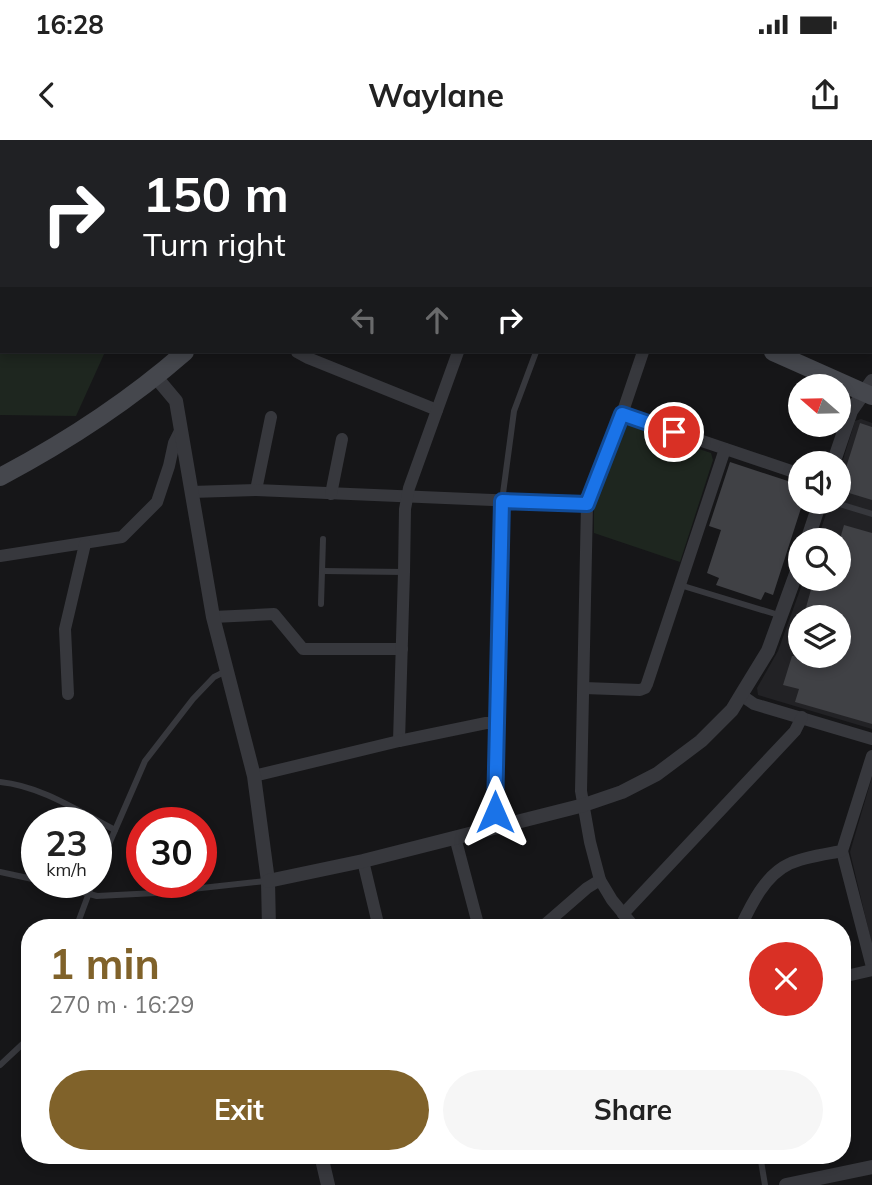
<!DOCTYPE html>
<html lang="en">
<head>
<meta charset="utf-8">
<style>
	:root { --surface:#fff; --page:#f6f6f6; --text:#222; --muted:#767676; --accent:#80622a }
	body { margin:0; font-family:Mulish,sans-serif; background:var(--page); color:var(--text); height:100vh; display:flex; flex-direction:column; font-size:26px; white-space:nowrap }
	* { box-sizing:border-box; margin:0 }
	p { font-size:23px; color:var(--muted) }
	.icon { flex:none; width:38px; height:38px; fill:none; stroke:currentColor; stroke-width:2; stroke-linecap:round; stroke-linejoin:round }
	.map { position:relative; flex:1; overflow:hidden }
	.drawer { position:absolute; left:21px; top:779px; width:830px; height:245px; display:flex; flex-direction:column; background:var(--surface); border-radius:28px; box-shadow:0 4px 10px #0003 }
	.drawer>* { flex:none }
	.guide { position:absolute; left:0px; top:0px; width:873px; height:214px; box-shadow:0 4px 10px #0003; background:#202124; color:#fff; overflow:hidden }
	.needle { width:46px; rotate:290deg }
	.controls { position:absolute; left:788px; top:234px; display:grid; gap:14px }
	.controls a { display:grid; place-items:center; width:63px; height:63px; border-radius:50%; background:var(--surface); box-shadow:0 4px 10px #0003; font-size:35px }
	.speed { position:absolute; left:21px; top:667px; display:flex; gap:14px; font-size:35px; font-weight:700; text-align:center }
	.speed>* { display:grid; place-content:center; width:91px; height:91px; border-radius:50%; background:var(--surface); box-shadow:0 4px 10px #0003; line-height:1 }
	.speed small { font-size:18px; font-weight:400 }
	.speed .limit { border:10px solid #d22; background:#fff; color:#111 }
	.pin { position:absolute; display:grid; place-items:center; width:60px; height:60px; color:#fff; margin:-30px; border:4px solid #fff; border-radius:50%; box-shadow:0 2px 7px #0007 }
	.me { position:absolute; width:77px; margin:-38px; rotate:0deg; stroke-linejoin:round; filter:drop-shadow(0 0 5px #0008) }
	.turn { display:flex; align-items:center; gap:24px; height:147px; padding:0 28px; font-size:32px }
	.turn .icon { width:91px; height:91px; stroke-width:2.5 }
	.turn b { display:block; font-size:49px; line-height:60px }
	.lanes { display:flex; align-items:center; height:66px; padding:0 28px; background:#0003; justify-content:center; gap:35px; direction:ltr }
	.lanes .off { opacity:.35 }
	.round { display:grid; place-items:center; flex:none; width:74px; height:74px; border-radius:37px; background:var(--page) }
	.head { display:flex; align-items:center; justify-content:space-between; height:119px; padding:0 28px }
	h1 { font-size:42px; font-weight:700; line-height:52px; color:var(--accent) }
	.cta { display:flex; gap:14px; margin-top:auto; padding:14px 28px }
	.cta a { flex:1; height:80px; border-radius:42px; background:var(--accent); color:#fff; font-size:28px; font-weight:700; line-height:80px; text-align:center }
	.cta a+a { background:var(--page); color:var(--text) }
	.status { display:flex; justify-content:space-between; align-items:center; height:49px; padding:0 35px; background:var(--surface); direction:ltr }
	.status svg { height:19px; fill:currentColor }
	header { display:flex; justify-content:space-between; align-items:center; height:91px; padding:0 28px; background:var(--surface); font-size:32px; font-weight:700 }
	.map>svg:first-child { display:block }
</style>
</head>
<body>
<div class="status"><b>16:28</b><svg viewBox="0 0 49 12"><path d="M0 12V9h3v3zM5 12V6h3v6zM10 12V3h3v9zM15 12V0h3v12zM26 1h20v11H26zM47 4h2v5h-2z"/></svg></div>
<header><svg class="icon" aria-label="back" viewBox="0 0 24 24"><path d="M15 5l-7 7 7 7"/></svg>Waylane<svg class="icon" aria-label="share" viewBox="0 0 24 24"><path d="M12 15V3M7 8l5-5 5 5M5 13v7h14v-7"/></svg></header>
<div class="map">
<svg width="872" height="1045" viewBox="0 0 872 1045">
	<rect width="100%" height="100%" fill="#161618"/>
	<g fill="#222225" fill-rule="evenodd">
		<polygon points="69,0 293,0 297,2 68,2"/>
		<path d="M861,279L872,283V589L758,555L757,548L778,511L804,439H838V401H817L830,362H838V336L855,281ZM800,478H838V516H800Z"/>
		<polygon points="872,637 872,805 850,712"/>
	</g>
	<g fill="#1e261f">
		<polygon points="0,170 2,171 2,212 105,212 76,276 0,275"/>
		<polygon points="629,285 711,313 713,320 680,422 594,393 594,364 622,288"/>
	</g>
	<g fill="#404145">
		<polygon points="860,283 872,287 872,360 839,350"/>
		<polygon points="730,322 797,344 795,349 800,351 800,362 803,362 773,455 765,452 761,460 716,445 719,438 707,433 721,390 709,386"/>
		<polygon points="844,385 872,393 872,584 795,562 799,549 783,545 792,516 838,516 838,478 803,478 814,439 838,439 838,406"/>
	</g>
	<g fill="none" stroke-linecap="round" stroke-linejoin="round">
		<g stroke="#37383d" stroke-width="6">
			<polyline points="0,162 2,162"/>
			<polyline points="502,361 514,271 536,212"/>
			<polyline points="833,362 872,374"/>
			<polyline points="323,431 404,432"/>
			<polyline points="680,445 782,476"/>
			<polyline points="321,464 323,399"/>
			<path d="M0,642C41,646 78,671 115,690"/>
			<polyline points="0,732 37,740"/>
			<polyline points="96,734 145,621 193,559 214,537 226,531"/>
			<polyline points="45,742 97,756 156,753 266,741"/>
			<polyline points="76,788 93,742"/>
			<polyline points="0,925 30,897"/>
			<polyline points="760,1015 765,1045"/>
		</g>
		<g stroke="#37383d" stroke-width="12">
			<polyline points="54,0 58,2"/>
			<polyline points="744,2 745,0"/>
			<polyline points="0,106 2,104"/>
			<polyline points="297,212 308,218 437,270"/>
			<polyline points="622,274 800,334"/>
			<polyline points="256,350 271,277"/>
			<polyline points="191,352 256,350 587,364"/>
			<polyline points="331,354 342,299"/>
			<polyline points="0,416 122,397 157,362 169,326 174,303 181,289"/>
			<polyline points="213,477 274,474 303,509 402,509"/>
			<polyline points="584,548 640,550 645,548 647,544 725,309"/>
			<polyline points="68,554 65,489 85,404"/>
			<polyline points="741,555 754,564 872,599"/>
			<polyline points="399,601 404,432 405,369 409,348 458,212"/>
			<polyline points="254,636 399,601 486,583 496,583"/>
			<polyline points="498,687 495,672 502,361"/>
			<polyline points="455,697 479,788"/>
			<polyline points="842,711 872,827"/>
			<polyline points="363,721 379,788"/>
			<polyline points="623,774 795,591 802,577"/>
			<polyline points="541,788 587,748 600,740"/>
			<polyline points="635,788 612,760 600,740 590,702 581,651 587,364 622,274 643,212"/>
			<path d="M740,788C751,765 765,735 789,724C803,717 827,714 842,711L872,616"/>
			<polyline points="842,837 872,830"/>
		</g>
		<g stroke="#37383d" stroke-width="14">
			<polyline points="155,236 176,261 213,477 254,636 268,741 269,788"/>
			<polyline points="833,324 851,271 872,241"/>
			<polyline points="807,401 820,362"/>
			<polyline points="268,741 363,721 584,665 622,652 657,634 701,601 732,570 741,555 768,511 800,423"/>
			<polyline points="321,1015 328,1045"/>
			<polyline points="786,1045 872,1027"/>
		</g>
		<g stroke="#45474d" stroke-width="18">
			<polyline points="345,2 346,0 349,2"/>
			<polyline points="773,212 872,256"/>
			<path d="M0,337C66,302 129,261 185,212"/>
		</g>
	</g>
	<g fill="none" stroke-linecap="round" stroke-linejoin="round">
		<defs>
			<polyline id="route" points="495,672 502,361 587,364 622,274 674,292"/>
		</defs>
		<use href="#route" stroke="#114b97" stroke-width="18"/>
		<use href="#route" stroke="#1a73e8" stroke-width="12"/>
	</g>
</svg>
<div class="controls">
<a><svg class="needle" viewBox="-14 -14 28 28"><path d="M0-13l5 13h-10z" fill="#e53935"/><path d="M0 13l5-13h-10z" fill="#767676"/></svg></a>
<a><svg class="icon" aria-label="sound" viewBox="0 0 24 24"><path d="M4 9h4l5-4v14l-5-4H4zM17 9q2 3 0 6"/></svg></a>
<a><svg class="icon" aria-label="search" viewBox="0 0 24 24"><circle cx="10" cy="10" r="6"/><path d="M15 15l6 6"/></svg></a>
<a><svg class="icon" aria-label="layers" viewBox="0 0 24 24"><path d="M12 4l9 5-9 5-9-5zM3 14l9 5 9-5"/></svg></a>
</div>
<div class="speed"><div>23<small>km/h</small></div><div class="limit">30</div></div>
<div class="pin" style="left:674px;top:292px;background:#d93025"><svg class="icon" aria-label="arrive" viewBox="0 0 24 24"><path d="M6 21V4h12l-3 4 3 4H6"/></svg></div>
<svg class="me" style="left:495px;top:672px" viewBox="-20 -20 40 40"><path d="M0-17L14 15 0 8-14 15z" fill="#1a73e8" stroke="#fff" stroke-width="4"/></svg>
<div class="guide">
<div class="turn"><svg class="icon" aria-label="right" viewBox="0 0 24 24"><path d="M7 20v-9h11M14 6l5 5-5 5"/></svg><div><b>150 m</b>Turn right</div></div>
<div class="lanes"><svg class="icon off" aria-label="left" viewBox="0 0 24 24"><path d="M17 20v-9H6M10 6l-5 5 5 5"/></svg><svg class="icon off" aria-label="ahead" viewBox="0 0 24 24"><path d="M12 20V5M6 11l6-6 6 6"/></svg><svg class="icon" aria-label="right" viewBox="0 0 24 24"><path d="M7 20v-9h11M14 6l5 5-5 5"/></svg></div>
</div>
<section class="drawer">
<div class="head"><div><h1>1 min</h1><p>270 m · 16:29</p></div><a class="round" style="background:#d93025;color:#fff"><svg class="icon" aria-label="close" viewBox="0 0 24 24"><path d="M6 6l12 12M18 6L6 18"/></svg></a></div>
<div class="cta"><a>Exit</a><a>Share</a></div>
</section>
</div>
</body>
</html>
